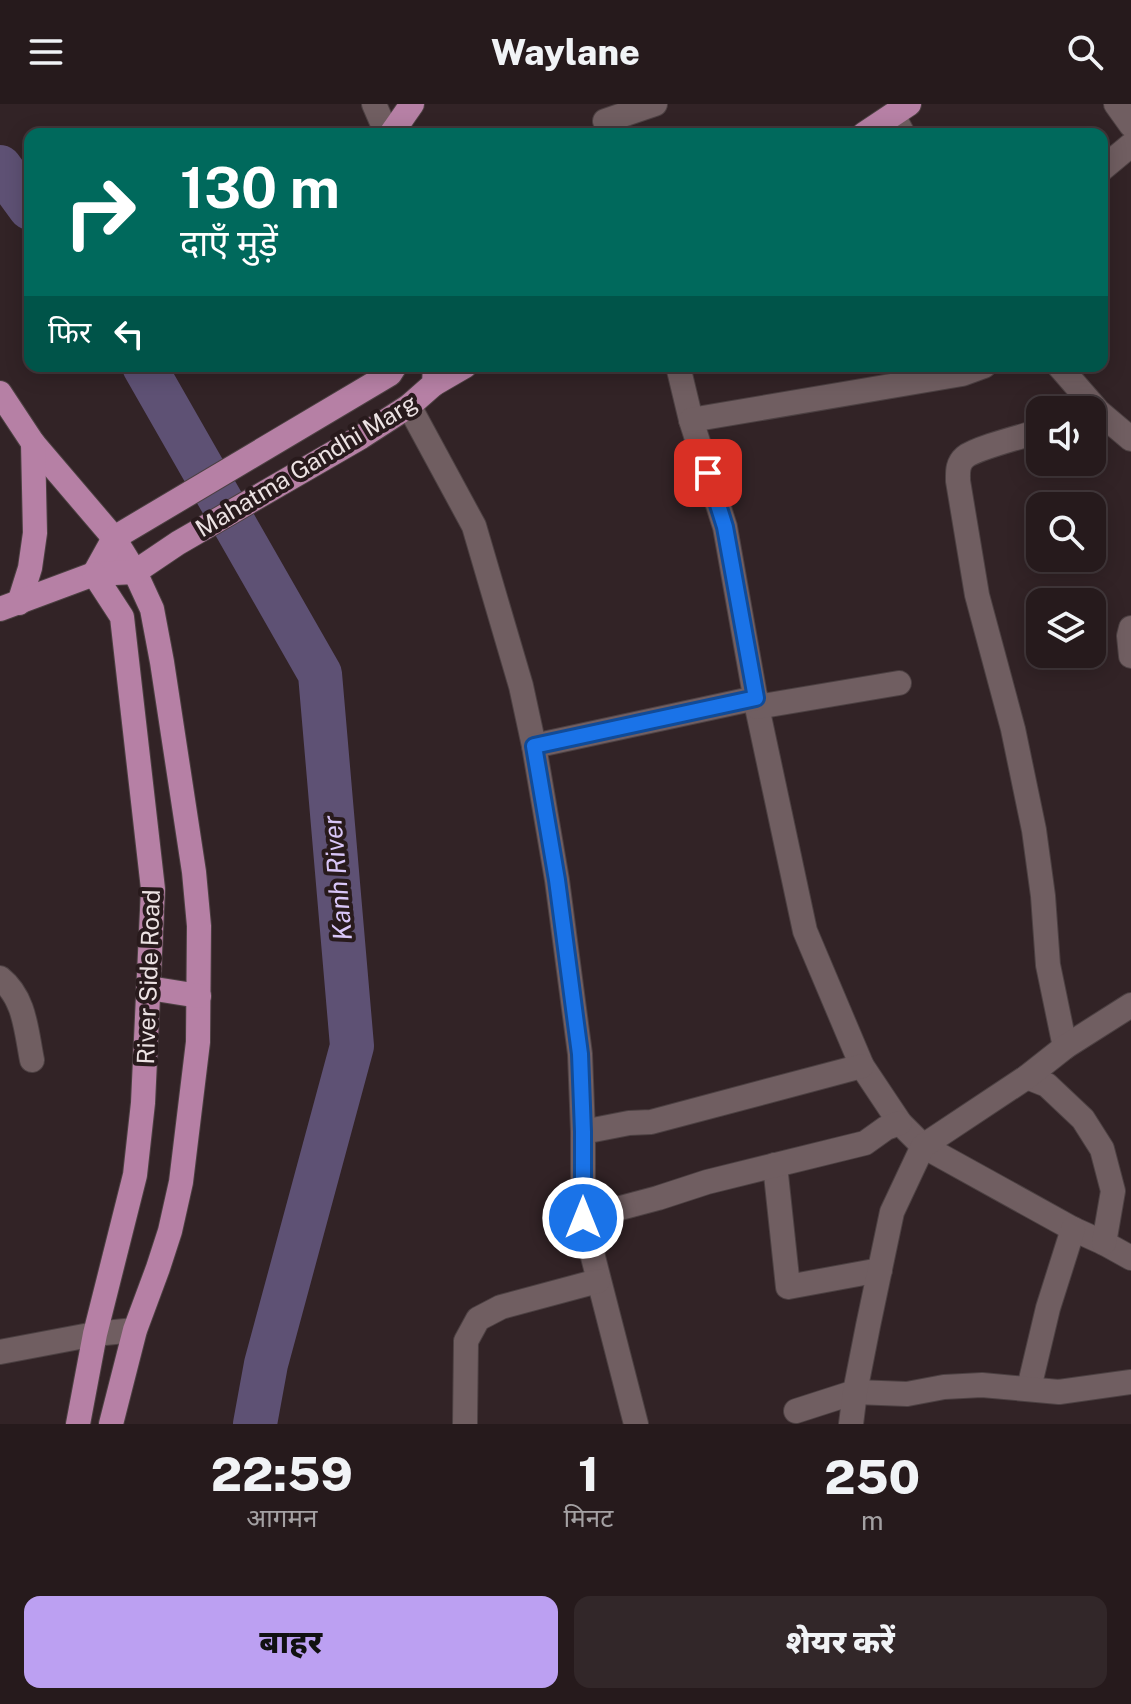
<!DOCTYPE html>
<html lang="hi">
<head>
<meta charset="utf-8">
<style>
	:root { --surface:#261a1c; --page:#322729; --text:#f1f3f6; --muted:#a4a1a3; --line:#42383b; --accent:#bca0f2 }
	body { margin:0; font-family:"Public Sans","Noto Sans Devanagari",sans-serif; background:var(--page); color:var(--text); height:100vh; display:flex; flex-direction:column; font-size:30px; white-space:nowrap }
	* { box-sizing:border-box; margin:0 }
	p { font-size:26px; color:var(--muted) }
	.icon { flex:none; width:44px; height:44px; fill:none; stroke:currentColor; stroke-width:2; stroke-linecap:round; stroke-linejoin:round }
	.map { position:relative; height:1320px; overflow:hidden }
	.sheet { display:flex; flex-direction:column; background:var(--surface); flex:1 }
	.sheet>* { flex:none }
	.hud { position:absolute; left:24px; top:24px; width:1084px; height:244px; border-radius:16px; box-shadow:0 4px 20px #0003,0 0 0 2px var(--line); background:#00695c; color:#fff; overflow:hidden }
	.tools { position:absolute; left:1026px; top:292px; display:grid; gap:16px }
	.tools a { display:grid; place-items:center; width:80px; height:80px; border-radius:16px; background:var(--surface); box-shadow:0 4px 20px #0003,0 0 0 2px var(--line); font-size:40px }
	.pin { position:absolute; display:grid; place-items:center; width:68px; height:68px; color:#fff; margin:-34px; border-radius:16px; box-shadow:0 4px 12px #0006 }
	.me { position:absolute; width:88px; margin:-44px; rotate:0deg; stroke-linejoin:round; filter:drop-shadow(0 0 6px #0008) }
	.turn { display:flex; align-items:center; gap:28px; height:168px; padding:0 24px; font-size:36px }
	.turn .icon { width:104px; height:104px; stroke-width:2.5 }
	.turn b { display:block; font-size:56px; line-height:68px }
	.then { display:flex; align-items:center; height:76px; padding:0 24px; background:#0003; gap:16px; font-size:30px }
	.eta { display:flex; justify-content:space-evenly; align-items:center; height:136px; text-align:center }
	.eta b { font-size:48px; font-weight:800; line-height:56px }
	.action { display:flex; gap:16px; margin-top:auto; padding:16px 24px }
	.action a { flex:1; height:92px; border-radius:16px; background:var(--accent); color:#111; font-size:32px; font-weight:800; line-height:92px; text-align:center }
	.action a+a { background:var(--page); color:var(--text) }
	header { display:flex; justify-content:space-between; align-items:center; height:104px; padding:0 24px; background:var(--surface); font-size:36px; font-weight:800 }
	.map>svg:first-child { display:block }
</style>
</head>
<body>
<header><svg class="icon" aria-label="menu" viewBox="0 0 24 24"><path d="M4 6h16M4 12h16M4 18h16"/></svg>Waylane<svg class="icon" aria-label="search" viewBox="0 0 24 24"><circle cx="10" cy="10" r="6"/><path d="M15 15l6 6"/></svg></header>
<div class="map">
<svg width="1131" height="1320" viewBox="0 0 1131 1320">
	<rect width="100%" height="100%" fill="#322326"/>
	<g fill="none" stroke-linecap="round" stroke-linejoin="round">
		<g stroke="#5e5174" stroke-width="44">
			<polyline points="0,63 30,104"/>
			<polyline points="144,262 320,570 352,942 266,1260 255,1320"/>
		</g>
		<defs>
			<g id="minor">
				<polyline points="374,0 387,30"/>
				<polyline points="1116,0 1131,21"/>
				<polyline points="893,11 903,30"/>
				<polyline points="605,17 655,0"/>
				<polyline points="1102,65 1131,41"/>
				<polyline points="678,262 691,316 725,423 757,603 805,827 862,962 900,1019 923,1042 1073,1125 1104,1139 1131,1154"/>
				<polyline points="1059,262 1099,308 1131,335"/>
				<polyline points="409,302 474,422 521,582 534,642 557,776 580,950 583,1028 583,1114 636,1320"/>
				<polyline points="691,316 962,270 984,262"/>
				<path d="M1040,327C1024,332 976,344 965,353C957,360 958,368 958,377L977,491L1013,625L1034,726L1043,792L1048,861L1065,943"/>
				<polyline points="1131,524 1129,532 1131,552"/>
				<polyline points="757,603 899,579"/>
				<polyline points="534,642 756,594"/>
				<path d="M0,874C25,894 26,926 32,956"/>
				<polyline points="1027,973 1047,981 1083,1015 1102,1045 1113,1087 1104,1139"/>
				<polyline points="583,1028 629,1019 651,1018 862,962"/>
				<polyline points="775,1061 788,1183 880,1166"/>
				<polyline points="583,1114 658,1094 707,1078 865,1039 886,1024 900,1019"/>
				<polyline points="0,1248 95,1230 135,1226"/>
				<polyline points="1029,1284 1048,1204 1073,1125"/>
				<polyline points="796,1307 855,1288 907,1290 944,1283 982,1281 1059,1288 1131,1278"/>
				<polyline points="465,1320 466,1237 478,1215 501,1203 598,1177"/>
				<polyline points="851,1320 855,1288 868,1222 892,1108 923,1042 1027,973 1065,943 1131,901"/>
			</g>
			<g id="major">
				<polyline points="391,30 412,0"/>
				<polyline points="864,30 909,0"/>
				<polyline points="434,280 465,262"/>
				<polyline points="0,289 33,339 114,434 135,468 152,505 162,558 194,768 199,822 198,938 181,1078 170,1127 158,1164 135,1226 111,1320"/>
				<polyline points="94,470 114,434 390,270 395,262"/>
				<polyline points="19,499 30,464 35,429 33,339"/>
				<polyline points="0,505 94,470 135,468 178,439 361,333 409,302 434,280 435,262"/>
				<polyline points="149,884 199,892"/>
				<polyline points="78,1320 95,1230 135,1071 143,999 153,785 122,513 94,470"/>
			</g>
		</defs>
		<use href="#minor" stroke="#4c4042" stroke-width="26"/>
		<use href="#major" stroke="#4c4042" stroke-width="26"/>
		<use href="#minor" stroke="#705e61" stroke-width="24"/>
		<use href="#major" stroke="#b680a5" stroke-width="24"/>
	</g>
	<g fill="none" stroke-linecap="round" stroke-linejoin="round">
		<defs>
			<polyline id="route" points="583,1114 583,1028 580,950 557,776 534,642 756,594 725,423 708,369"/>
		</defs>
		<use href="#route" stroke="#114b97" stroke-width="20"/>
		<use href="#route" stroke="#1a73e8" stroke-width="14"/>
	</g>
	<g text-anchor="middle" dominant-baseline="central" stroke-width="8" stroke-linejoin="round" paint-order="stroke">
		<g font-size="24" fill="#ece2e3" stroke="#281a1c">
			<text transform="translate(306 361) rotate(-31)">Mahatma Gandhi Marg</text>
			<text transform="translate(148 873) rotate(-88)">River Side Road</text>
		</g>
		<g font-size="26" font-style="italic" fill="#d9c6f8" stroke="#281a1c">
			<text transform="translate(337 774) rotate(-95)">Kanh River</text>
		</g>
	</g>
</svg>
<div class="tools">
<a><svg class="icon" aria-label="sound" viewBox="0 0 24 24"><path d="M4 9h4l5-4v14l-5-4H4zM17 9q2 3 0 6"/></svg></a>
<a><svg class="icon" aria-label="search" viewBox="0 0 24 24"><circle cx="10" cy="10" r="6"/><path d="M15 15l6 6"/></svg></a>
<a><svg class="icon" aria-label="layers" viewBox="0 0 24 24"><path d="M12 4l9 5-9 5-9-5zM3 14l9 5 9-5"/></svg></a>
</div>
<div class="pin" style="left:708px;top:369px;background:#d93025"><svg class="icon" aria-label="arrive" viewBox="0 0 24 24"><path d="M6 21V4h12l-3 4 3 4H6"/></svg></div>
<svg class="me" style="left:583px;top:1114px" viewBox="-20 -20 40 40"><circle r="17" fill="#1a73e8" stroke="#fff" stroke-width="3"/><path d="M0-11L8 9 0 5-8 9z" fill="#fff"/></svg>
<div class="hud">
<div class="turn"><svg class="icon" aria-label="right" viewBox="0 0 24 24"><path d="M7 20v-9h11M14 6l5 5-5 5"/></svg><div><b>130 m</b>दाएँ मुड़ें</div></div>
<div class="then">फिर<svg class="icon" aria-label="left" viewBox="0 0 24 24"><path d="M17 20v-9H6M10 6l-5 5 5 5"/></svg></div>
</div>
</div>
<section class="sheet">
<div class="eta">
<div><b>22:59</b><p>आगमन</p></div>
<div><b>1</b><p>मिनट</p></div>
<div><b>250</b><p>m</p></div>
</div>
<div class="action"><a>बाहर</a><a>शेयर करें</a></div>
</section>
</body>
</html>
